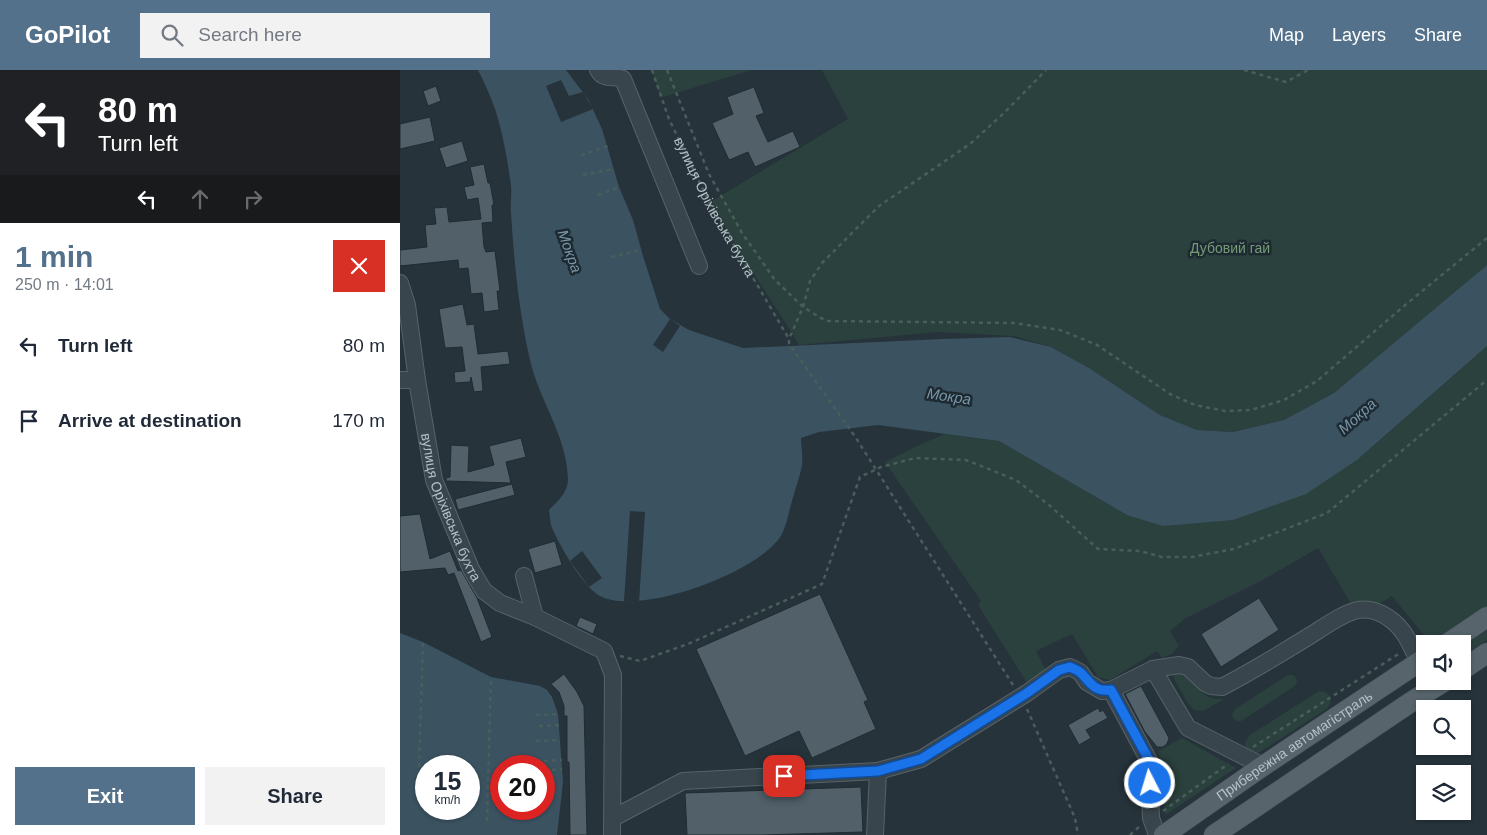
<!DOCTYPE html>
<html lang="en">
<head>
<meta charset="utf-8">
<style>
	:root { --surface:#fff; --page:#f2f2f3; --text:#1f2937; --muted:#747a83; --accent:#53718a }
	body { margin:0; font-family:Helvetica,sans-serif; background:var(--page); color:var(--text); height:100vh; display:flex; flex-direction:column; font-size:19px; white-space:nowrap }
	* { box-sizing:border-box; margin:0 }
	p { font-size:16px; color:var(--muted) }
	.icon { flex:none; width:28px; height:28px; fill:none; stroke:currentColor; stroke-width:2; stroke-linecap:round; stroke-linejoin:round }
	.map { position:relative; flex:1; overflow:hidden }
	.details { display:flex; flex-direction:column; background:var(--surface); width:400px }
	.details>* { flex:none }
	.banner { background:#202124; color:#fff; overflow:hidden }
	.buttons { position:absolute; left:1016px; top:565px; display:grid; gap:10px }
	.buttons a { display:grid; place-items:center; width:55px; height:55px; border-radius:0px; background:var(--surface); box-shadow:0 1px 4px #0004; font-size:25px }
	.speed { position:absolute; left:15px; top:685px; display:flex; gap:10px; font-size:25px; font-weight:700; text-align:center }
	.speed>* { display:grid; place-content:center; width:65px; height:65px; border-radius:50%; background:var(--surface); box-shadow:0 1px 4px #0004; line-height:1 }
	.speed small { font-size:12px; font-weight:400 }
	.speed .limit { border:8px solid #d22; background:#fff; color:#111 }
	.pin { position:absolute; display:grid; place-items:center; width:42px; height:42px; color:#fff; margin:-21px; border-radius:10px; box-shadow:0 2px 8px #0006 }
	.me { position:absolute; width:55px; margin:-28px; rotate:355deg; stroke-linejoin:round; filter:drop-shadow(0 0 4px #0008) }
	.turn { display:flex; align-items:center; gap:18px; height:105px; padding:0 15px; font-size:22px }
	.turn .icon { width:65px; height:65px; stroke-width:2.5 }
	.turn b { display:block; font-size:35px; line-height:42px }
	.lanes { display:flex; align-items:center; height:48px; padding:0 15px; background:#0003; justify-content:center; gap:25px; direction:ltr }
	.lanes .off { opacity:.35 }
	.round { display:grid; place-items:center; flex:none; width:52px; height:52px; border-radius:0px; background:var(--page) }
	.headline { display:flex; align-items:center; justify-content:space-between; height:85px; padding:0 15px }
	h1 { font-size:30px; font-weight:600; line-height:38px; color:var(--accent) }
	.action { display:flex; gap:10px; margin-top:auto; padding:10px 15px }
	.action a { flex:1; height:58px; border-radius:0px; background:var(--accent); color:#fff; font-size:20px; font-weight:600; line-height:58px; text-align:center }
	.action a+a { background:var(--page); color:var(--text) }
	ul { padding:0; list-style:none }
	li { display:flex; align-items:center; gap:15px; height:75px; padding:0 15px }
	li div { flex:1 }
	li b { display:block; font-size:19px }
	li em { font-style:normal }
	header { display:flex; align-items:center; gap:30px; box-sizing:border-box; height:70px; padding:0 25px; background:var(--accent); color:#fff }
	header strong { font-size:24px }
	nav { display:flex; gap:28px; margin-inline-start:auto; font-size:18px }
	.search { width:350px; height:45px; background:var(--page); display:flex; align-items:center; gap:12px; box-sizing:border-box; padding:0 18px; border-radius:0px; color:var(--muted); font-size:19px }
	main { display:flex; flex:1; min-height:0 }
	.map>svg:first-child { display:block }
</style>
</head>
<body>
<header>
<strong>GoPilot</strong>
<div class="search"><svg class="icon" aria-label="search" viewBox="0 0 24 24"><circle cx="10" cy="10" r="6"/><path d="M15 15l6 6"/></svg>Search here</div>
<nav><a>Map</a><a>Layers</a><a>Share</a></nav>
</header>
<main>
<section class="details">
<div class="banner">
<div class="turn"><svg class="icon" aria-label="left" viewBox="0 0 24 24"><path d="M17 20v-9H6M10 6l-5 5 5 5"/></svg><div><b>80 m</b>Turn left</div></div>
<div class="lanes"><svg class="icon" aria-label="left" viewBox="0 0 24 24"><path d="M17 20v-9H6M10 6l-5 5 5 5"/></svg><svg class="icon off" aria-label="ahead" viewBox="0 0 24 24"><path d="M12 20V5M6 11l6-6 6 6"/></svg><svg class="icon off" aria-label="right" viewBox="0 0 24 24"><path d="M7 20v-9h11M14 6l5 5-5 5"/></svg></div>
</div>
<div class="headline"><div><h1>1 min</h1><p>250 m · 14:01</p></div><a class="round" style="background:#d93025;color:#fff"><svg class="icon" aria-label="close" viewBox="0 0 24 24"><path d="M6 6l12 12M18 6L6 18"/></svg></a></div>
<ul>
<li><svg class="icon" aria-label="left" viewBox="0 0 24 24"><path d="M17 20v-9H6M10 6l-5 5 5 5"/></svg><div><b>Turn left</b></div><em>80 m</em></li>
<li><svg class="icon" aria-label="arrive" viewBox="0 0 24 24"><path d="M6 21V4h12l-3 4 3 4H6"/></svg><div><b>Arrive at destination</b></div><em>170 m</em></li>
</ul>
<div class="action"><a>Exit</a><a>Share</a></div>
</section>
<div class="map">
<svg width="1087" height="765" viewBox="0 0 1087 765">
	<rect width="100%" height="100%" fill="#26333b"/>
	<g fill="#2b413d">
		<polygon points="252,0 351,0 260,28"/>
		<path d="M422,0H1087V195L934,323L884,350L833,362L797,360L760,345L689,298L651,277L614,266L537,262L399,275C371,227 336,182 312,131L448,49Z"/>
		<polygon points="1087,276 1087,547 1047,574 1031,574 992,526 977,535 953,537 918,478 863,510 786,548 770,561 779,576 772,584 762,588 757,581 710,610 698,607 672,564 636,581 646,601 627,613 578,535 581,531 485,392 521,374 545,364 599,371 727,445 906,424 957,390"/>
		<polygon points="1087,559 1087,570 1063,586 1063,575"/>
		<path d="M777,603L792,606C801,622 804,630 824,629L803,641L794,640L787,632L773,607Z"/>
		<polygon points="888,605 893,605 896,608 897,612 895,616 841,651 837,651 833,648 832,644 835,639"/>
		<polygon points="919,621 925,622 930,626 931,632 928,638 860,682 852,685 846,681 845,672 850,665"/>
		<polygon points="782,668 836,698 765,745 759,681"/>
	</g>
	<g fill="#3b5261" fill-rule="evenodd">
		<path d="M78,0H166L188,29L202,59L219,117L233,150L243,186L260,239L270,249L289,260L343,278L543,269L610,267L651,277L689,298L760,345L797,360L833,362L884,350L934,323L1087,195V276L957,390L906,424L833,450L763,456L727,445L599,371L478,355L419,362L401,368C401,376 403,386 402,395C400,407 395,419 392,431C389,441 387,454 382,464C361,502 239,547 200,526C183,517 160,476 152,458C150,453 150,446 149,440C158,431 168,422 168,409C167,366 139,330 130,290C119,242 114,192 111,143C110,134 112,125 111,116C108,92 103,65 96,42C91,27 85,14 78,0Z"/>
		<path d="M0,563L23,572L91,607L140,616L147,620L152,627L158,644L163,712L157,765H0ZM26,696H69V739H26ZM101,696H144V739H101Z"/>
	</g>
	<g fill="#26333b">
		<polygon points="161,10 169,26 183,22 193,39 161,52 146,16"/>
		<polygon points="270,249 280,256 263,282 253,275"/>
		<polygon points="230,441 245,442 239,532 224,531"/>
		<polygon points="182,481 202,508 189,517 170,491"/>
	</g>
	<g fill="#516069" stroke="#202c33">
		<polygon points="36,16 41,31 28,36 23,21"/>
		<polygon points="354,17 364,43 356,46 368,72 393,61 400,77 355,97 348,82 329,90 312,53 333,44 327,27"/>
		<polygon points="30,47 35,71 0,79 0,54"/>
		<polygon points="62,71 68,91 46,98 39,78"/>
		<polygon points="84,94 88,113 90,113 94,135 92,135 93,152 82,153 84,177 86,182 95,181 100,221 97,221 99,240 84,242 82,223 71,224 68,198 59,199 58,190 0,196 0,180 27,177 25,155 36,154 34,138 47,137 49,152 81,149 78,128 67,130 64,117 74,115 70,97"/>
		<polygon points="63,234 67,255 74,254 78,284 108,281 110,294 81,297 83,321 74,322 71,307 70,312 55,313 54,302 65,301 62,277 45,278 39,239"/>
		<polygon points="121,368 126,387 106,392 111,413 46,411 46,408 50,407 51,375 69,376 68,402 94,395 89,376"/>
		<polygon points="112,414 115,425 58,440 55,429"/>
		<polygon points="20,444 30,489 50,481 58,501 61,500 77,528 92,567 81,572 54,503 48,505 45,498 0,502 0,446"/>
		<polygon points="155,471 162,495 135,503 128,479"/>
		<polygon points="420,524 468,630 464,632 476,659 412,688 399,661 345,686 296,579"/>
		<polygon points="859,528 879,560 821,597 801,564"/>
		<polygon points="180,547 197,554 193,564 176,556"/>
		<polygon points="164,604 177,622 184,636 187,765 170,765 169,692 167,692 167,646 164,646 164,636 159,622 151,614"/>
		<polygon points="741,616 769,668 767,674 763,677 757,677 745,662 725,624"/>
		<polygon points="698,638 700,642 703,640 708,648 686,660 691,668 679,675 668,655"/>
		<polygon points="461,717 463,762 361,765 287,765 285,723"/>
	</g>
	<g fill="none" stroke-linecap="round" stroke-linejoin="round">
		<defs>
			<g id="minor">
				<path d="M198,0C204,11 214,5 223,9L299,196"/>
				<path id="s2" d="M0,213L7,235L17,310L34,410L71,499L84,521L100,533L135,547L204,581L213,605L212,765"/>
				<polyline points="0,310 17,310"/>
				<polyline points="124,506 135,547"/>
				<polyline points="753,599 788,658 863,696"/>
				<polyline points="711,620 749,691 751,748 757,765"/>
				<path d="M213,748L283,711L478,701L521,689L627,623L659,600L670,597L680,602L687,612L702,621L711,620L753,599L779,595L788,597L805,613L811,616L822,617C852,601 882,583 911,565C924,557 943,543 958,540C969,538 981,542 990,549C1009,562 1013,585 1025,602"/>
				<polyline points="475,765 478,701"/>
			</g>
			<g id="major">
				<polyline points="1047,574 1087,547"/>
				<polyline points="1062,600 1087,583"/>
				<path id="s3" d="M764,765L863,696L1025,588"/>
				<polyline points="814,765 1011,632 1045,611"/>
			</g>
		</defs>
		<use href="#minor" stroke="#57636a" stroke-width="18"/>
		<use href="#major" stroke="#424e55" stroke-width="21"/>
		<g stroke="#495e5b" stroke-width="2.5" stroke-dasharray="4 4" stroke-linecap="butt">
			<path id="s1" d="M252,0L269,49L312,138L389,269"/>
			<polyline points="267,0 309,104 342,163 375,210 403,237 426,251 614,253 660,260 697,275 770,324 795,335 825,341 851,340 884,330 917,311 1004,236 1087,168"/>
			<polyline points="844,0 886,12 908,0"/>
			<polyline points="181,85 208,76"/>
			<polyline points="183,105 214,99"/>
			<polyline points="198,125 219,117"/>
			<polyline points="211,187 241,180"/>
			<polyline points="220,586 240,591 288,574 422,514 460,407 481,397 515,388 566,390 616,410 649,435 698,479 740,481 762,487 792,487 834,479 927,443 1087,310"/>
			<polyline points="613,615 456,368 389,274 389,269 403,237 410,211 422,193 479,136 570,74 604,43 646,0"/>
			<polyline points="627,639 675,748 678,765"/>
			<polyline points="136,645 158,644"/>
			<polyline points="139,656 159,655"/>
			<polyline points="136,671 160,670"/>
			<polyline points="853,677 1000,583"/>
			<polyline points="144,691 162,690"/>
			<polyline points="144,701 162,699"/>
			<polyline points="18,729 23,572"/>
			<polyline points="763,741 828,694"/>
			<polyline points="87,751 91,607"/>
			<polyline points="730,765 740,756"/>
		</g>
		<use href="#minor" stroke="#39454c" stroke-width="16"/>
		<use href="#major" stroke="#57646c" stroke-width="20"/>
	</g>
	<g fill="none" stroke-linecap="round" stroke-linejoin="round">
		<defs>
			<path id="route" d="M384,706L478,701L521,689L627,623L659,600L670,597C674,599 678,600 681,603C691,613 694,622 711,620L748,688L750,695V713"/>
		</defs>
		<use href="#route" stroke="#114b97" stroke-width="12"/>
		<use href="#route" stroke="#1a73e8" stroke-width="9"/>
	</g>
	<g text-anchor="middle" dominant-baseline="central" stroke-width="5" stroke-linejoin="round" paint-order="stroke">
		<g font-size="14" fill="#b5c0c7" stroke="#1e2a31">
			<text stroke="none"><textPath href="#s1" startOffset="151">вулиця Оріхівська бухта</textPath></text>
			<text stroke="none"><textPath href="#s2" startOffset="231">вулиця Оріхівська бухта</textPath></text>
			<text stroke="none"><textPath href="#s3" startOffset="158">Прибережна автомагістраль</textPath></text>
		</g>
		<g font-size="14" fill="#759b76" stroke="#1e2a31">
			<text x="830" y="178">Дубовий гай</text>
		</g>
		<g font-size="15" font-style="italic" fill="#7896a8" stroke="#1e2a31">
			<text transform="translate(170 181) rotate(70)">Мокра</text>
			<text transform="translate(549 326) rotate(8)">Мокра</text>
			<text transform="translate(957 346) rotate(-42)">Мокра</text>
		</g>
	</g>
</svg>
<div class="buttons">
<a><svg class="icon" aria-label="sound" viewBox="0 0 24 24"><path d="M4 9h4l5-4v14l-5-4H4zM17 9q2 3 0 6"/></svg></a>
<a><svg class="icon" aria-label="search" viewBox="0 0 24 24"><circle cx="10" cy="10" r="6"/><path d="M15 15l6 6"/></svg></a>
<a><svg class="icon" aria-label="layers" viewBox="0 0 24 24"><path d="M12 4l9 5-9 5-9-5zM3 14l9 5 9-5"/></svg></a>
</div>
<div class="speed"><div>15<small>km/h</small></div><div class="limit">20</div></div>
<div class="pin" style="left:384px;top:706px;background:#d93025"><svg class="icon" aria-label="arrive" viewBox="0 0 24 24"><path d="M6 21V4h12l-3 4 3 4H6"/></svg></div>
<svg class="me" style="left:750px;top:713px" viewBox="-20 -20 40 40"><circle r="17" fill="#1a73e8" stroke="#fff" stroke-width="3"/><path d="M0-11L8 9 0 5-8 9z" fill="#fff"/></svg>
</div>
</main>
</body>
</html>
